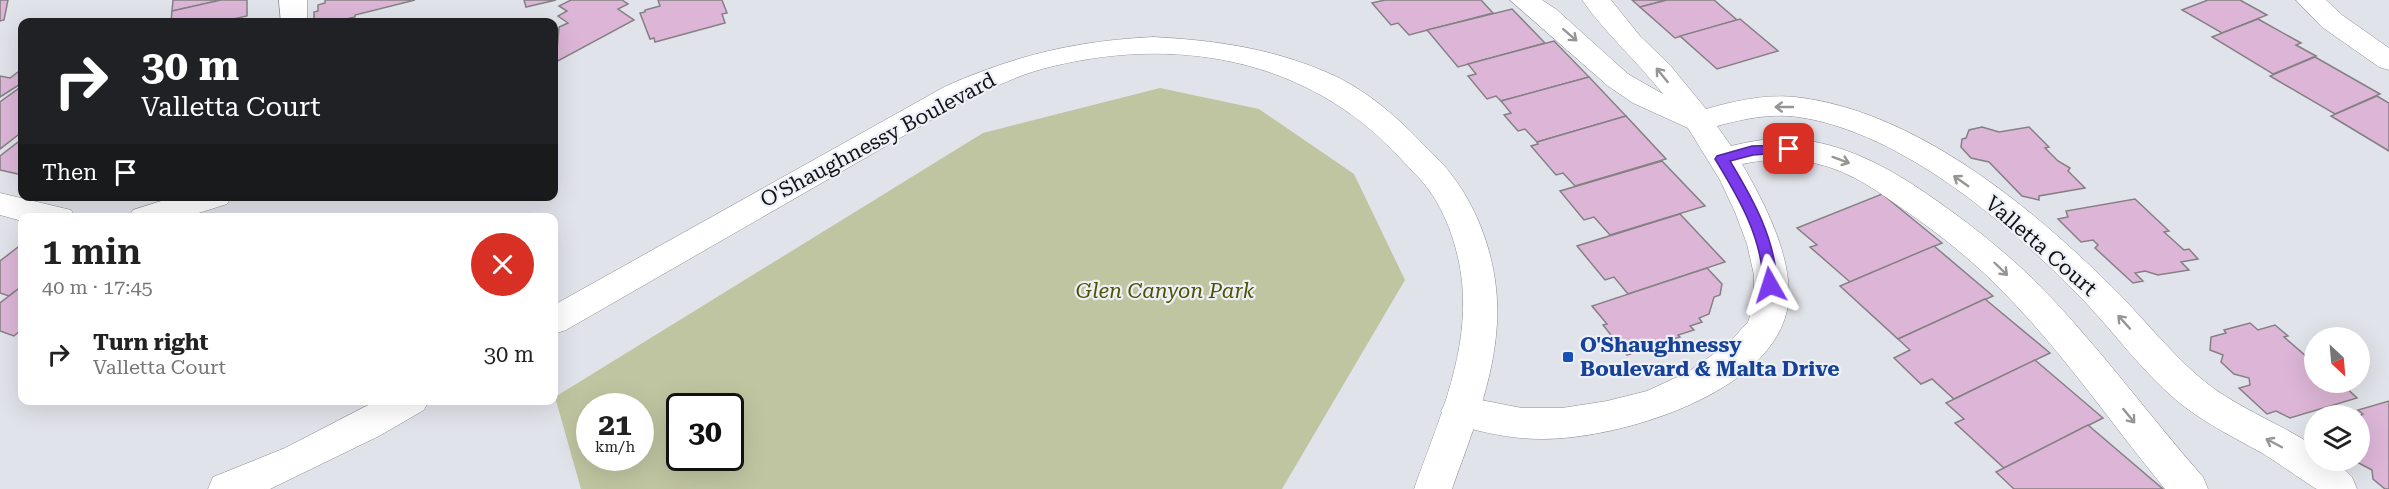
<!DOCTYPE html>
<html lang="en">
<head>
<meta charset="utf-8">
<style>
	:root { --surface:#fff; --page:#f2f2f2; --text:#222; --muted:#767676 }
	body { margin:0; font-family:"Roboto Serif",serif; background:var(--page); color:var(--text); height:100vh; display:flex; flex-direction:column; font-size:22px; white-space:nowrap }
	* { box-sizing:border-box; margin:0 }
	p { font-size:20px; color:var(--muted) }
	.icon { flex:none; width:33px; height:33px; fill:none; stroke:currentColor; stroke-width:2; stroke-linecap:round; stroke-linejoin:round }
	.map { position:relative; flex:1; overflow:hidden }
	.side { position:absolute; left:18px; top:213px; width:540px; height:192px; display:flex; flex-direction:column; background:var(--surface); border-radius:12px; box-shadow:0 6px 24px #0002 }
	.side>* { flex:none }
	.guide { position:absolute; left:18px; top:18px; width:540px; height:183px; border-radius:12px; box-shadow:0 6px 24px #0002; background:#202124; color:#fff; overflow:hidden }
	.needle { width:39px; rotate:154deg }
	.buttons { position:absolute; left:2304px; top:327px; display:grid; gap:12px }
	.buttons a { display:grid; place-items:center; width:66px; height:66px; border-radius:50%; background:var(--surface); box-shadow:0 6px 24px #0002; font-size:30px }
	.speed { position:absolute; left:576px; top:393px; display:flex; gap:12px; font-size:30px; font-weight:700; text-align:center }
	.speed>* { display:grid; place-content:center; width:78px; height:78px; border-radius:50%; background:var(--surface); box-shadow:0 6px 24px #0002; line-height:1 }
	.speed small { font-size:15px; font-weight:400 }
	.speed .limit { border:3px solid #111; border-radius:9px; background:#fff; color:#111 }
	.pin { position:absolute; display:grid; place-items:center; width:51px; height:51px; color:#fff; margin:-26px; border-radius:12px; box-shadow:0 3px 9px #0006 }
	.me { position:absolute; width:66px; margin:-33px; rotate:354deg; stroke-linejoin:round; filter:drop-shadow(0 0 4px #0008) }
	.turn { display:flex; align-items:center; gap:21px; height:126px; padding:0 24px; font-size:27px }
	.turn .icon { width:78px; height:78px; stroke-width:2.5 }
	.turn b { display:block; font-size:42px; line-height:51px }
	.then { display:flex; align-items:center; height:57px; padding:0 24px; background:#0003; gap:12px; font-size:22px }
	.round { display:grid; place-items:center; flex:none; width:63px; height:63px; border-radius:32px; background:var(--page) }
	.head { display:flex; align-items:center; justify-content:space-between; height:102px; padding:0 24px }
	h1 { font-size:36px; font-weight:600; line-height:45px }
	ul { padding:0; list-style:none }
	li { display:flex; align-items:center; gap:18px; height:78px; padding:0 24px }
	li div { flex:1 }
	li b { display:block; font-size:22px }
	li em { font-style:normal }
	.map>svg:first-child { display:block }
</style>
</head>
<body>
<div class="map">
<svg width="2389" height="489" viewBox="0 0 2389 489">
	<rect width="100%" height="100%" fill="#e1e3ea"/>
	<path fill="#c0c5a1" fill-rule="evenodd" d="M1160,88L1259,109L1354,174L1405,280L1282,489H581L555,397L983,133ZM590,406H640V458H590ZM680,406H730V458H680Z"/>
	<g fill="#ddb6d7" stroke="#858084" stroke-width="1.5">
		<polygon points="0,0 8,0 4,20 0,21"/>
		<polygon points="173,0 221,0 172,11"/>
		<polygon points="221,0 247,0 247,16 220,22 171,22 172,11"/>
		<polygon points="325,0 415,0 355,15 355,17 333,22 314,22 314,12 318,11 318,5 325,3"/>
		<polygon points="524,0 556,0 526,7"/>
		<polygon points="571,0 622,0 628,4 618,9 634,20 556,62 559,27 568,23 558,16 567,11 559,6"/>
		<polygon points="658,0 722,0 727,13 722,14 725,23 655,42 654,38 650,39 640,13 645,12 645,10 660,6"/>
		<polygon points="1385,0 1481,0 1493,13 1409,35 1398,23 1391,25 1372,3"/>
		<polygon points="1632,0 1667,0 1640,7"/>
		<polygon points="1667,0 1714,0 1737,20 1675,38 1640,7"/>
		<polygon points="2208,0 2240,0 2267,15 2222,33 2182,10"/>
		<polygon points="1512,9 1545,43 1458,67 1427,30"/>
		<polygon points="1740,19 1778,51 1717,69 1680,36"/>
		<polygon points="2258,19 2301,43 2296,45 2316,56 2273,74 2212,37"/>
		<polygon points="1554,41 1589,77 1501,101 1496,96 1487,99 1468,76 1476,74 1468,64"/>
		<polygon points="2315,57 2380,94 2335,114 2270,76"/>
		<polygon points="22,69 22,83 0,97 0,76 10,78"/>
		<polygon points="1589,77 1626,116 1537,142 1525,129 1518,131 1504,115 1511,113 1501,101"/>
		<polygon points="22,86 22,132 0,149 0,102"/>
		<polygon points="2377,96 2389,103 2389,151 2331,116"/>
		<polygon points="1626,116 1666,159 1575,186 1563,173 1556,175 1531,146 1538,144 1537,142"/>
		<polygon points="1982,127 1999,132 2029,127 2049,147 2045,148 2058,161 2070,168 2068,171 2085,188 2039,196 2039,200 2022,196 1989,162 1971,158 1961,147 1962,139 1966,138 1969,130"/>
		<polygon points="22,139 22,175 0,170 0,156"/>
		<polygon points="1662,161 1705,206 1610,235 1594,217 1584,220 1560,191"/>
		<polygon points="1882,194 1942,243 1850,282 1810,247 1817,245 1797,228"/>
		<polygon points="2135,199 2169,231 2164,232 2184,250 2189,249 2198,259 2181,262 2189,270 2158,275 2145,271 2135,273 2143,281 2133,283 2095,248 2098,245 2093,240 2081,242 2058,219 2068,217 2066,211"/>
		<polygon points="1680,214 1725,262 1628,294 1614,277 1605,280 1577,246"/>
		<polygon points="22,244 22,286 9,296 0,293 0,261"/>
		<polygon points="1934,246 1993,296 1898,339 1840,286"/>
		<polygon points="1707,268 1722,284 1720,295 1714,297 1709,314 1699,318 1702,322 1690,326 1694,330 1678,335 1680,337 1627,355 1603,325 1607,324 1592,306"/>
		<polygon points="22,286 22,329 14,336 0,331 0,303"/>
		<polygon points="1985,299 2050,353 1954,399 1932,379 1921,384 1894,358 1910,350 1898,339"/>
		<polygon points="2250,323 2258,330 2275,325 2288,336 2284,337 2306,356 2308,355 2314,360 2314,382 2340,382 2357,398 2290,418 2276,411 2267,414 2239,388 2250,385 2249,378 2234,374 2221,362 2223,355 2210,350 2211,337 2226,333 2224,330"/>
		<polygon points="2035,360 2103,418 2004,468 1955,423 1964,419 1946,403"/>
		<polygon points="2389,401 2389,489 2385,489 2373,479 2372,470 2353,460 2360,460 2359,416 2363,414 2358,410"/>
		<polygon points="2088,425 2163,489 2014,489 1996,472"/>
	</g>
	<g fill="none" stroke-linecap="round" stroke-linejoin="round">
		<defs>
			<g id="minor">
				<polygon points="279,0 307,0 307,22 281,22"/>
				<path d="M1510,0H1542L1557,10L1628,74L1663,94C1637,61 1606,34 1582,0H1611L1640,36L1670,65L1706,109C1734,101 1765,94 1795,97C1913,110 2028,204 2110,285C2140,314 2166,348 2198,376C2232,406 2276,421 2314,446V460H2335L2352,477L2357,489C2345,489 2329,489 2317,489C2313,488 2270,457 2260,452C2231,436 2201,421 2176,400C2142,371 2116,335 2086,303C2015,229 1903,132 1798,117C1771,113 1743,119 1717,126L1731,146C1752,141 1773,137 1794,139C1843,143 1888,167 1927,194C1965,220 2001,248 2034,280C2095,341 2146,412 2203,477L2208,489H2165C2113,426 2067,358 2010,299C1980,267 1946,239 1910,214C1882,194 1852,172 1818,164C1793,157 1767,159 1742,164C1764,202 1794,259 1788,305C1775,394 1616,440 1540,439C1509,439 1476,431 1447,422L1441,411L1447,400L1460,396L1522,408H1562L1607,401L1647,391L1688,372L1728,344L1748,322L1754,303V275L1747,244L1735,212L1720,180L1688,128L1633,103L1608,86Z"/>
				<polygon points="0,193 71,210 76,218 22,218 22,221 0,215"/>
				<polygon points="177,196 232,196 227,204 183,218 128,218 133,210"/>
			</g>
			<polygon id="tertiary" points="2296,0 2326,0 2342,15 2389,48 2389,70 2379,67 2322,27"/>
			<g id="secondary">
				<path d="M1153,37C1213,40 1270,48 1326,72C1362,87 1393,113 1420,141C1430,152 1442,162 1451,174C1483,215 1500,272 1497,323C1494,381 1471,435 1452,489H1414C1436,427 1465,364 1463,297C1462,261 1450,219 1429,190C1421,179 1410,169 1401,159C1308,57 1173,34 1042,69C1016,76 991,89 966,100L566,330L554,334V305L946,86C1017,55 1075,41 1153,37Z"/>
				<polygon points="378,400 429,400 424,410 379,436 270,489 208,489 213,477 285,448"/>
			</g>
		</defs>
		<use href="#minor" stroke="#8c8e95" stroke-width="1"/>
		<use href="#tertiary" stroke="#8c8e95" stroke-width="1"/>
		<use href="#secondary" stroke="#8c8e95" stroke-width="1"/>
		<use href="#minor" fill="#fff" fill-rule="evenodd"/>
		<use href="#tertiary" fill="#fff" fill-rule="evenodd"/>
		<use href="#secondary" fill="#fff" fill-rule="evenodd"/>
	</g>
	<defs><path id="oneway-shaft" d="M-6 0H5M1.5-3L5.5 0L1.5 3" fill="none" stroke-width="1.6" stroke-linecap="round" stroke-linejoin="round" transform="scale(1.5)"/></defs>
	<g stroke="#959596">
		<use href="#oneway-shaft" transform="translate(1570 35) rotate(41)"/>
		<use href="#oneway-shaft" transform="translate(1662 75) rotate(-129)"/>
		<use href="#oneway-shaft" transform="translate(1784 107) rotate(180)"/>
		<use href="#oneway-shaft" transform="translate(1841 160) rotate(20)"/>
		<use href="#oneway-shaft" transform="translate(1961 181) rotate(-145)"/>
		<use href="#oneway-shaft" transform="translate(2001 269) rotate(44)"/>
		<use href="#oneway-shaft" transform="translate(2124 322) rotate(-132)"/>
		<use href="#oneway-shaft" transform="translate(2129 416) rotate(51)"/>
		<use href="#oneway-shaft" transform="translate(2274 443) rotate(-152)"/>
	</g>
	<path fill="#7c3aed" stroke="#51269a" stroke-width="1.5" d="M1789,145L1796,149L1794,152L1753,155L1730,161C1753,199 1776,240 1777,285L1770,290L1763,285C1763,239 1739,198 1715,159L1717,156L1752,146Z"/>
	<rect fill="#1a4fb4" stroke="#eef0f7" stroke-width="2" x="1562" y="351" width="12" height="12" rx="3"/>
	<g text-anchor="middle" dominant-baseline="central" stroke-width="4.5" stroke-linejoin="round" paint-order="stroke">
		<g font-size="21" fill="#131316" stroke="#eef0f7">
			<text transform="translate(878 140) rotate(-28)">O'Shaughnessy Boulevard</text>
			<text transform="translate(2041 246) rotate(41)">Valletta Court</text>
		</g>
		<g font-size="21" font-style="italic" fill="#4e5202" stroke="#eef0f7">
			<text x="1165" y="291">Glen Canyon Park</text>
		</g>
		<g font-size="21" font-weight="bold" fill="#164399" stroke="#eef0f7" text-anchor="start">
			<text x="1580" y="345">O'Shaughnessy<tspan x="1580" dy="24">Boulevard &amp; Malta Drive</tspan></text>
		</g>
	</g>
</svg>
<div class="buttons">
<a><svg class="needle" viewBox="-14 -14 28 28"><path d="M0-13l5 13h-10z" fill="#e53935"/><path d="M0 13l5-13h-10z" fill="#767676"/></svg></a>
<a><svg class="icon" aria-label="layers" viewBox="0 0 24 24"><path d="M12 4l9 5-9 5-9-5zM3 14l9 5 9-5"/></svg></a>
</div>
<div class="speed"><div>21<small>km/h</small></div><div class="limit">30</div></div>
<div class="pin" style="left:1789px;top:149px;background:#d93025"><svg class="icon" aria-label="arrive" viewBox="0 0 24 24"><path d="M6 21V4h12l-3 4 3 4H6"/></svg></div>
<svg class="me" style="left:1770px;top:285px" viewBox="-20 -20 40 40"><path d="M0-17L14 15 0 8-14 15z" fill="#7c3aed" stroke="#fff" stroke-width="4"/></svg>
<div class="guide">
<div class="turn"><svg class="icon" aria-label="right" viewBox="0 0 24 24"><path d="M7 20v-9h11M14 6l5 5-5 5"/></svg><div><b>30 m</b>Valletta Court</div></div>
<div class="then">Then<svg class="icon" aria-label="arrive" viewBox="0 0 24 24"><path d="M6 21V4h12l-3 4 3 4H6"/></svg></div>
</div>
<section class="side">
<div class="head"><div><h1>1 min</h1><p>40 m · 17:45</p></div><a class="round" style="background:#d93025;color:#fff"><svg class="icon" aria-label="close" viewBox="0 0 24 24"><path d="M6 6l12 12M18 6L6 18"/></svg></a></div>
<ul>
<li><svg class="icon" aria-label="right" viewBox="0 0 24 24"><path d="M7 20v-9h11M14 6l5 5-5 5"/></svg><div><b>Turn right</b><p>Valletta Court</p></div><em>30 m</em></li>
</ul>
</section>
</div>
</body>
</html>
